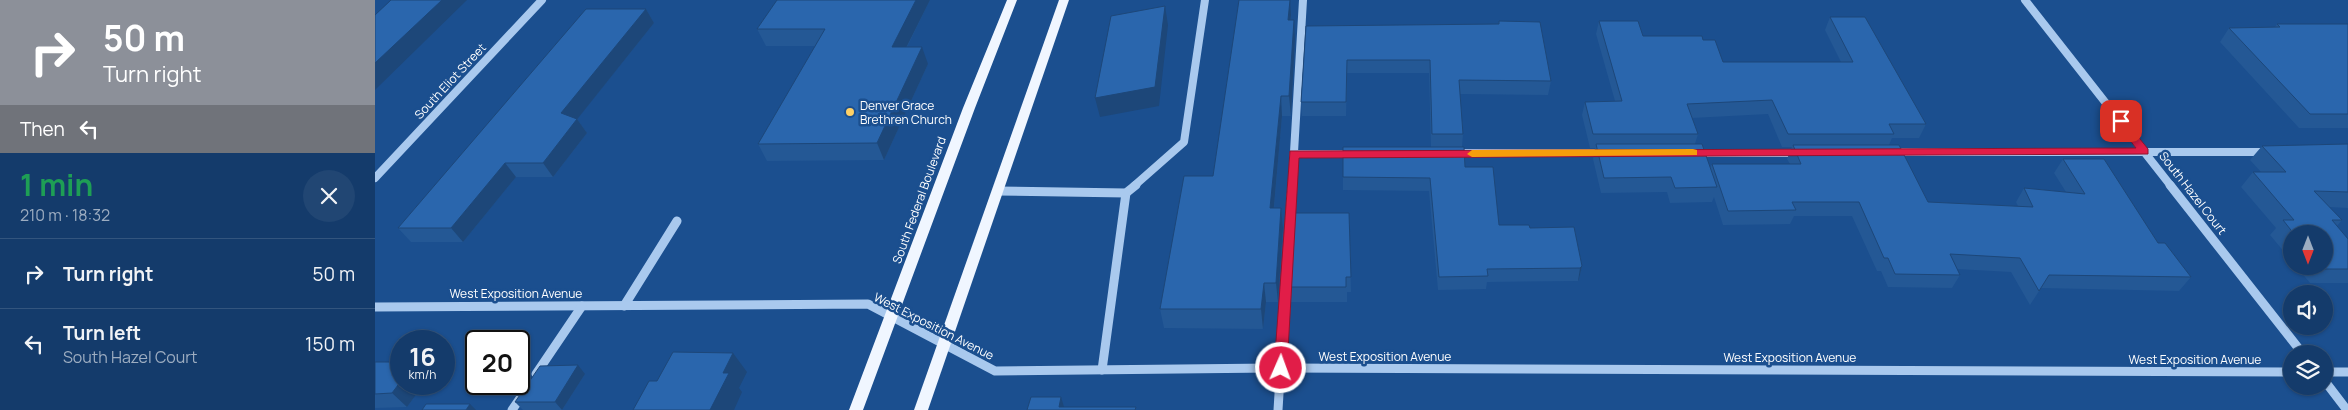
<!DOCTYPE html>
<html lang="en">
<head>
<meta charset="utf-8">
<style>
	:root { --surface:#143b6b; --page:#214673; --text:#f1f3f6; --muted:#9dadc1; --line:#33557e }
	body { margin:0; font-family:Manrope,sans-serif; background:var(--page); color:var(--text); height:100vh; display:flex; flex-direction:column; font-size:19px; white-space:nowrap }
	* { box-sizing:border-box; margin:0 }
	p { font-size:16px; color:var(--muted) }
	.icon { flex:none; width:28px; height:28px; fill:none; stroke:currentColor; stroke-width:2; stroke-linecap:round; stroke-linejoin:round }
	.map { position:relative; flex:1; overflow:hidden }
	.panel { display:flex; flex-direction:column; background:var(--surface); width:375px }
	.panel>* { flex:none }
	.banner { background:#8c9099; color:#fff; overflow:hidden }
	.needle { width:32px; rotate:180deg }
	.fabs { position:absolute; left:1908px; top:225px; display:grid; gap:10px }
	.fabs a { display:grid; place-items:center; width:50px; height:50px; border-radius:50%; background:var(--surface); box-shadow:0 1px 4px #0004,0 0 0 1px var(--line); font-size:25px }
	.speed { position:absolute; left:15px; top:330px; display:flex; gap:10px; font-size:25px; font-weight:700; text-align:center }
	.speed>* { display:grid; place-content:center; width:65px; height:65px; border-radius:50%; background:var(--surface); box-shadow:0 1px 4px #0004,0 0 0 1px var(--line); line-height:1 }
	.speed small { font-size:12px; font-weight:400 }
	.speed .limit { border:2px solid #111; border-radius:8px; background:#fff; color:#111 }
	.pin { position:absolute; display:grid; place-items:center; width:42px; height:42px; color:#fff; margin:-21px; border-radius:10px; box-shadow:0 2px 8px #0006 }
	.me { position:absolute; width:55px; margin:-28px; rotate:2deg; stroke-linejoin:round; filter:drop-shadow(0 0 4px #0008) }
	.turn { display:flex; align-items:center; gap:18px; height:105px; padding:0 20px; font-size:22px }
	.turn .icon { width:65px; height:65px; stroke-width:2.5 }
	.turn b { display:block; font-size:35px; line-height:42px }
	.then { display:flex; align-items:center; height:48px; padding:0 20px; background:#0003; gap:10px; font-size:19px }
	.round { display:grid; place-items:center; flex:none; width:52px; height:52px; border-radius:26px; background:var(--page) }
	.overview { display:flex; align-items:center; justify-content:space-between; height:85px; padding:0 20px }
	h1 { font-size:30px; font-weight:700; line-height:38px; color:#1e9e55 }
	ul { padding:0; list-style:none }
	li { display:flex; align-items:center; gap:15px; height:70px; padding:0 20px; border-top:1px solid var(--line) }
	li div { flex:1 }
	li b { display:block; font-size:19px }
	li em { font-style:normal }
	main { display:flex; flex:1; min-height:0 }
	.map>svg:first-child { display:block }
</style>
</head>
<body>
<main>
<section class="panel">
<div class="banner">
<div class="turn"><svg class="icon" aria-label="right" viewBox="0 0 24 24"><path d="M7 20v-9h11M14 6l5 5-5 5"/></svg><div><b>50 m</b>Turn right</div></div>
<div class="then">Then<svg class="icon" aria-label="left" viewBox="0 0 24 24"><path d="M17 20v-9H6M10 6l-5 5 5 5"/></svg></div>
</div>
<div class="overview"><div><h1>1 min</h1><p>210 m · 18:32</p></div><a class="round"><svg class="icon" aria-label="close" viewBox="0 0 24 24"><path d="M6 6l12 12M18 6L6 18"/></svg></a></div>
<ul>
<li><svg class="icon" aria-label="right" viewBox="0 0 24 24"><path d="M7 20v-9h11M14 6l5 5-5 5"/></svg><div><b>Turn right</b></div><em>50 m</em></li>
<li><svg class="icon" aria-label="left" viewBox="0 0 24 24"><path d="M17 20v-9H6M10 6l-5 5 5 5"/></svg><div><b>Turn left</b><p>South Hazel Court</p></div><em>150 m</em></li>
</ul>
</section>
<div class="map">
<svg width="1973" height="410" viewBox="0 0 1973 410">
	<rect width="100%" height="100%" fill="#1b4f8f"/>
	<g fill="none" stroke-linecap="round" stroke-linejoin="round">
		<g stroke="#a9c9ee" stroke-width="8">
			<polyline points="1650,0 1796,186"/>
			<polyline points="1518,152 1893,152"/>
			<polyline points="1078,153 1230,153"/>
			<polyline points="1318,153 1425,153"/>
			<polyline points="919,154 980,154"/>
			<polyline points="0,178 167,0"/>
			<polyline points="759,186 809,142 830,0"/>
			<polyline points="917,186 928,0"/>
		</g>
		<g stroke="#a9c9ee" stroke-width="9">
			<polyline points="1795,185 1928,354"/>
			<polyline points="622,191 751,193 761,185"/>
			<polyline points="249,306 302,221"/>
			<polyline points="0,307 493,304 620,371 906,368 1916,372"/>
			<polyline points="727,370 751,193"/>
			<polyline points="1949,372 1973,372"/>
			<polyline points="161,374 207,306"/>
			<polyline points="1949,380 1972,410"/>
			<polyline points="137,410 148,394"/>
			<polyline points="903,410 917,185"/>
		</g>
		<g fill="#f0f6ff" fill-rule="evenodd">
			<polygon points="632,0 642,0 600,108 488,410 474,410 588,108"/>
			<polygon points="684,0 694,0 553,410 539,410"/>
		</g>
	</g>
	<g fill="#245895" fill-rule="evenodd">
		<polygon points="402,0 555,0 532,47 553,64 509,160 392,161 383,144 440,46 391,46 382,29"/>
		<polygon points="271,9 279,23 202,119 212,133 178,177 141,177 88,242 36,242 23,228"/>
		<polygon points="916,15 916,20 920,39 916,116 907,116 899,208 906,208 908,228 903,302 891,302 888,329 789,328 785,309"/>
		<path d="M1455,17L1551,124L1544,138H1517L1514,145L1553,202L1643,206L1641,202L1649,188L1691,192L1679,173L1688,159L1783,243L1816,277L1804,291L1666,288L1655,305L1636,272L1582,269L1585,275L1577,288L1513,287L1506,271H1502L1477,216H1419L1415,224L1348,225L1339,197L1337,202L1295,203L1292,192L1226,193L1218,159L1220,148H1215L1207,115L1210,102L1240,101L1221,34L1224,21L1268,36L1348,62H1466L1450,30ZM1393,114L1407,147H1417L1412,159L1415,164H1337L1335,168L1320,144L1323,134L1317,118Z"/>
		<polygon points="1124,21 1176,81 1173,95 1085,94 1088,134 1087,147 1090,167 1124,225 1155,228 1207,266 1204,279 1203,281 1112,282 1111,289 1063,290 1054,191 968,190 968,177 1056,147 1054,73 972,73 971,116 927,116 926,102 931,26 1123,24"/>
		<polygon points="1902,24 1973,24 1973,128 1924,128 1845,42 1854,28 1900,27"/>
		<polygon points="1973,144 1973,208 1954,207 1967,220 1962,226 1973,239 1973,283 1935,283 1921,266 1949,266 1949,234 1916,234 1916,260 1895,235 1901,228 1866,187 1878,172 1886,172 1875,160 1887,146"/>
		<polygon points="974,213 976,292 972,292 972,302 916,302 915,287"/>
		<polygon points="0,362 26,384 49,384 32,407 0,408"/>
		<polygon points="210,374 187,410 148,410 140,402"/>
	</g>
	<g fill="#1d4779">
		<polygon points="67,0 92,0 0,90 0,63"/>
		<polygon points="541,0 555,0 523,64 517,47"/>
		<polygon points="915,0 916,15 914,39 913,20"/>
		<polygon points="790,6 793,25 784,106 725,117 720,98"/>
		<polygon points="271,9 279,23 196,127 186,113"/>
		<polygon points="919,20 920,39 916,116 914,96"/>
		<polygon points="547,47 553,64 509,160 502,143"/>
		<polygon points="906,96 907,116 897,228 895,208"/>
		<polygon points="202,119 212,133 178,177 168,163"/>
		<polygon points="130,163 141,177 88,242 76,228"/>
		<polygon points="906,208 908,228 903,302 901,283"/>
		<polygon points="1207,266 1204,279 1203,281 1205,268"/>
		<polygon points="889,283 891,302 888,329 886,309"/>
		<polygon points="358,353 372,372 364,388 367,392 359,410 335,410 348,373"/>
		<polygon points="203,365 210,374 187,410 180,402"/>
		<polygon points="26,381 26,384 49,384 32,407 17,393"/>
		<polygon points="686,397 690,410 684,407"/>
		<polygon points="95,404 101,410 91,410"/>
	</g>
	<g fill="#2a66ad" stroke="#1d4779">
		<polygon points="16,0 67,0 0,63 0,15"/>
		<polygon points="402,0 541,0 517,47 547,47 502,143 383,144 450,29 382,29"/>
		<polygon points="864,0 915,0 913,20 919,20 914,96 906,96 895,208 906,208 901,283 889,283 886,309 785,309 809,176 838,176"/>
		<polygon points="790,6 780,87 720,98 736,16"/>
		<polygon points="211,9 271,9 186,113 202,119 168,163 130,163 76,228 23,228"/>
		<polygon points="1455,17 1490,17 1551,124 1514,124 1519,134 1413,134 1397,100 1312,104 1323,134 1218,134 1210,102 1247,101 1224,21 1263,21 1268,36 1327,36 1328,40 1340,40 1348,62 1478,62"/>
		<polygon points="1124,21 1165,22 1176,81 1084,80 1088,134 1057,134 1055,60 972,60 971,102 926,102 931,26 1124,24"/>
		<polygon points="1902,24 1973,24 1973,114 1935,114 1854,28 1905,27"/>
		<polygon points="1221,144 1327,144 1342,187 1300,188 1296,177 1229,178"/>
		<polygon points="1973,144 1973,192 1939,191 1967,220 1957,220 1973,239 1973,269 1949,269 1947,266 1949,266 1949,234 1919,234 1908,220 1919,220 1878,172 1911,172 1887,146"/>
		<polygon points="1418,145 1524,145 1553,202 1658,207 1649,188 1710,194 1688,159 1729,159 1783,243 1790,243 1816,277 1674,275 1664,291 1645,258 1575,254 1585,275 1520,274 1513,258 1509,258 1484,202 1417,202 1421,210 1353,211 1337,164 1426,164"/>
		<polygon points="968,147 1089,147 1090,167 1118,167 1124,225 1154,225 1155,228 1199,227 1207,266 1205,268 1112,269 1113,276 1064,277 1055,178 968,177"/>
		<polygon points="920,213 974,213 976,277 971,277 971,287 915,287"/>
		<polygon points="298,352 358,353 348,373 354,373 335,410 258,410 274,381 282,381"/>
		<polygon points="0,362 26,362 26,381 17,393 0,394"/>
		<polygon points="203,365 180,402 140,402 165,366"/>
		<polygon points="656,397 686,397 684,407 761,407 760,410 652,410"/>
		<polygon points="51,404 95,404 91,410 47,410"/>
	</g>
	<polygon fill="#e11d48" stroke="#92132f" points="1746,118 1749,119 1773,149 1773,154 924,158 912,368 910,372 901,372 899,368 915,151 1761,148 1740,121"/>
	<polygon fill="#f59e0b" points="1318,149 1322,150 1322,155 1097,157 1092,154 1097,150"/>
	<circle fill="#ffd166" stroke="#1b4f8f" stroke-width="2" cx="475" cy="112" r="5"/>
	<g text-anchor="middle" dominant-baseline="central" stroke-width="5" stroke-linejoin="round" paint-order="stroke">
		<g font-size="12" fill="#fff" stroke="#1b4f8f">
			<text transform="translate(75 81) rotate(-47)">South Eliot Street</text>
			<text transform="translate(1818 193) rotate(52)">South Hazel Court</text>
			<text transform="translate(544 200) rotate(-70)">South Federal Boulevard</text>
			<text x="141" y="293">West Exposition Avenue</text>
			<text transform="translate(559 326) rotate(27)">West Exposition Avenue</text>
			<text x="1010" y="356">West Exposition Avenue</text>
			<text x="1415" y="357">West Exposition Avenue</text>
			<text x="1820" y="359">West Exposition Avenue</text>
		</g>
		<g font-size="12" fill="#fff" stroke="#1b4f8f" text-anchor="start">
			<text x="485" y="105">Denver Grace<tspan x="485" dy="14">Brethren Church</tspan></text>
		</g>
	</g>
</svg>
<div class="fabs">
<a><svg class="needle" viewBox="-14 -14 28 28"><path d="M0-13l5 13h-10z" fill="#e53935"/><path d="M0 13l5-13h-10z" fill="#9dadc1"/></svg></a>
<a><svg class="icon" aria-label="sound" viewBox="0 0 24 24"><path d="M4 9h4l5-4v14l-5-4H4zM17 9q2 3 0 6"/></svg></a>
<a><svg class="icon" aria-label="layers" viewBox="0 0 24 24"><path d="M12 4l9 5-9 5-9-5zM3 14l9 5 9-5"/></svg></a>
</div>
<div class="speed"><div>16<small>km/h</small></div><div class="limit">20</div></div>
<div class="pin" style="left:1746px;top:121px;background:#d93025"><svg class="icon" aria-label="arrive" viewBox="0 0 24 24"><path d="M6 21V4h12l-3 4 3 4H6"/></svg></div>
<svg class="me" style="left:906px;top:368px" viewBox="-20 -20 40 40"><circle r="17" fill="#e11d48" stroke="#fff" stroke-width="3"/><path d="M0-11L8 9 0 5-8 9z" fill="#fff"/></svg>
</div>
</main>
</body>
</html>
